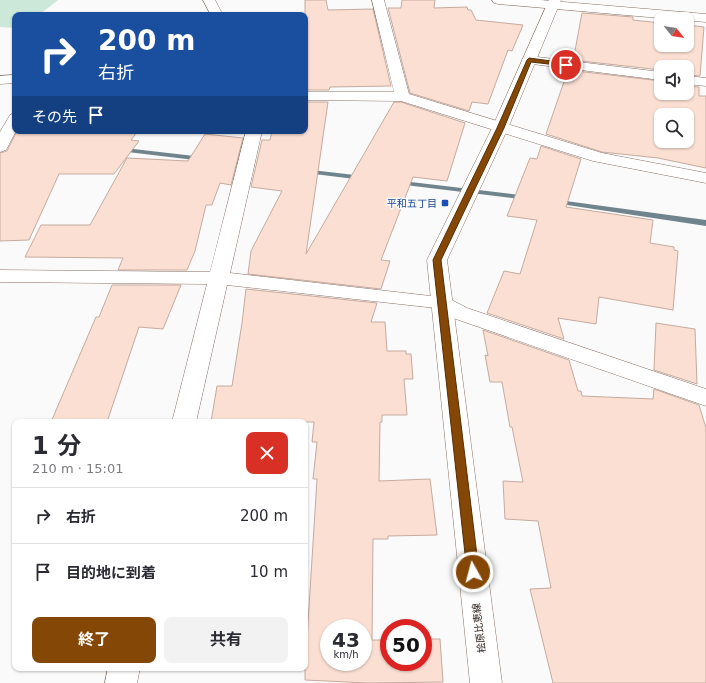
<!DOCTYPE html>
<html lang="ja">
<head>
<meta charset="utf-8">
<style>
	:root { --surface:#fff; --page:#f2f2f3; --text:#2b2b33; --muted:#7c7c81; --line:#e1e1e2; --accent:#854705 }
	body { margin:0; font-family:"DejaVu Sans","Noto Sans JP",sans-serif; background:var(--page); color:var(--text); height:100vh; display:flex; flex-direction:column; font-size:15px; white-space:nowrap }
	* { box-sizing:border-box; margin:0 }
	p { font-size:13px; color:var(--muted) }
	.icon { flex:none; width:22px; height:22px; fill:none; stroke:currentColor; stroke-width:2; stroke-linecap:round; stroke-linejoin:round }
	.map { position:relative; flex:1; overflow:hidden }
	.details { position:absolute; left:12px; top:419px; width:296px; height:252px; display:flex; flex-direction:column; background:var(--surface); border-radius:8px; box-shadow:0 1px 3px #0004 }
	.details>* { flex:none }
	.guide { position:absolute; left:12px; top:12px; width:296px; height:122px; border-radius:8px; box-shadow:0 1px 3px #0004; background:#1a4fa0; color:#fff; overflow:hidden }
	.needle { width:26px; rotate:120deg }
	.buttons { position:absolute; left:654px; top:12px; display:grid; gap:8px }
	.buttons a { display:grid; place-items:center; width:40px; height:40px; border-radius:8px; background:var(--surface); box-shadow:0 1px 3px #0004; font-size:20px }
	.speed { position:absolute; left:320px; top:619px; display:flex; gap:8px; font-size:20px; font-weight:700; text-align:center }
	.speed>* { display:grid; place-content:center; width:52px; height:52px; border-radius:50%; background:var(--surface); box-shadow:0 1px 3px #0004; line-height:1 }
	.speed small { font-size:10px; font-weight:400 }
	.speed .limit { border:6px solid #d22; background:#fff; color:#111 }
	.pin { position:absolute; display:grid; place-items:center; width:34px; height:34px; color:#fff; margin:-17px; border:2px solid #fff; border-radius:50%; box-shadow:0 1px 4px #0007 }
	.me { position:absolute; width:44px; margin:-22px; rotate:353deg; stroke-linejoin:round; filter:drop-shadow(0 0 3px #0008) }
	.turn { display:flex; align-items:center; gap:14px; height:84px; padding:0 20px; font-size:18px }
	.turn .icon { width:52px; height:52px; stroke-width:2.5 }
	.turn b { display:block; font-size:28px; line-height:34px }
	.then { display:flex; align-items:center; height:38px; padding:0 20px; background:#0003; gap:8px; font-size:15px }
	.round { display:grid; place-items:center; flex:none; width:42px; height:42px; border-radius:8px; background:var(--page) }
	.headline { display:flex; align-items:center; justify-content:space-between; height:68px; padding:0 20px }
	h1 { font-size:24px; font-weight:700; line-height:30px }
	.action { display:flex; gap:8px; margin-top:auto; padding:8px 20px }
	.action a { flex:1; height:46px; border-radius:8px; background:var(--accent); color:#fff; font-size:16px; font-weight:700; line-height:46px; text-align:center }
	.action a+a { background:var(--page); color:var(--text) }
	ul { padding:0; list-style:none }
	li { display:flex; align-items:center; gap:12px; height:56px; padding:0 20px; border-top:1px solid var(--line) }
	li div { flex:1 }
	li b { display:block; font-size:15px }
	li em { font-style:normal }
	.map>svg:first-child { display:block }
</style>
</head>
<body>
<div class="map">
<svg width="706" height="683" viewBox="0 0 706 683">
	<rect width="100%" height="100%" fill="#fafafa"/>
	<polygon fill="#cbe8d8" points="0,0 58,0 39,15 15,15 15,28 0,27"/>
	<g fill="none" stroke-linecap="round" stroke-linejoin="round">
		<g fill="#70848e" fill-rule="evenodd">
			<polygon points="116,147 203,157 207,159 203,161 119,151 116,151"/>
			<polygon points="303,169 363,176 367,178 363,180 306,173 302,171"/>
			<polygon points="394,180 528,196 532,198 528,200 397,184 393,182"/>
			<polygon points="551,199 706,220 706,226 554,203 550,201"/>
		</g>
	</g>
	<g fill="#fbdfd3" stroke="#c6aa9e" fill-rule="evenodd">
		<polygon points="305,0 326,0 328,10 373,9 391,86 330,87 329,90 305,90"/>
		<polygon points="402,0 435,0 434,8 467,7 468,10 471,10 476,20 523,25 512,51 508,50 488,104 472,102 469,111 410,93 388,8 401,8"/>
		<polygon points="582,13 633,17 633,20 661,23 661,45 687,45 687,25 704,27 700,76 687,75 687,67 661,67 661,70 572,60 574,56"/>
		<path d="M568,70L661,81V93H687V86L699,87V96H706V168L658,158L602,152L546,134ZM661,115H687V141H661Z"/>
		<polygon points="305,102 328,102 306,254 394,102 401,102 465,123 447,181 413,177 381,260 390,261 381,289 248,274 251,251 282,191 251,187 262,140 270,140 272,131 305,131"/>
		<polygon points="17,131 138,131 131,140 139,141 114,174 59,174 29,240 0,241 0,153 7,151"/>
		<polygon points="205,134 243,138 231,185 220,183 212,205 206,205 195,251 187,270 118,270 123,258 25,257 41,225 90,225 127,158 188,161"/>
		<polygon points="541,146 581,159 566,207 653,220 650,243 674,247 674,250 678,251 673,310 599,297 596,324 558,318 564,339 487,313 504,271 520,274 537,220 507,216 530,158 537,159"/>
		<polygon points="112,285 181,285 163,329 139,327 107,422 51,422 96,317 99,317"/>
		<path d="M246,289L377,303L371,322H385L387,351H406V354H411L413,379H404L407,415H382V422H380L379,481L430,479L437,535L388,536V539H373L372,640H389V662H423V639H440L443,682L368,683L305,680V639H307L317,479H313L317,442H312L314,422H211L217,386H232L242,323ZM329,628H363V662H329Z"/>
		<polygon points="656,323 695,329 697,384 654,370"/>
		<polygon points="483,330 569,360 578,391 581,391 582,396 653,399 654,389 699,405 706,428 706,683 553,683 530,589 551,588 538,521 505,519 503,481 523,482 512,427 510,427 502,382 490,382 485,355 488,356"/>
	</g>
	<g fill="none" stroke-linecap="round" stroke-linejoin="round">
		<defs>
			<g id="street">
				<polygon points="203,0 215,0 223,15 211,15"/>
				<polygon points="372,0 384,0 409,94 602,153 706,173 706,183 593,161 401,101 305,100 305,92 394,92"/>
				<polygon points="492,0 540,0 706,14 706,22 498,4 494,3"/>
				<polygon points="529,56 661,72 661,80 524,63 522,60 524,57"/>
				<polygon points="15,75 15,83 0,84 0,76"/>
				<polygon points="687,76 706,78 706,86 687,84"/>
				<polygon points="15,113 15,131 16,131 6,150 0,152 0,132 10,115"/>
				<polygon points="246,131 262,131 230,273 448,298 467,308 706,389 706,406 453,318 436,308 227,285 196,422 172,422 207,284 0,282 0,270 210,272"/>
				<polygon points="108,668 140,668 137,683 105,683"/>
			</g>
			<polygon id="secondary" points="549,0 561,0 508,128 447,260 502,683 470,683 427,260 492,128"/>
		</defs>
		<use href="#street" stroke="#8a7065" stroke-width="1"/>
		<use href="#secondary" stroke="#8a7065" stroke-width="1"/>
		<use href="#street" fill="#fff" fill-rule="evenodd"/>
		<use href="#secondary" fill="#fff" fill-rule="evenodd"/>
	</g>
	<polygon fill="#854705" stroke="#562e03" points="529,58 566,63 569,65 566,66 531,62 504,128 441,260 479,572 477,575 473,577 469,575 467,572 433,260 497,128 527,60"/>
	<rect fill="#1a4fb4" stroke="#fafafa" stroke-width="1.5" x="441" y="199" width="8" height="8" rx="2"/>
	<g text-anchor="middle" dominant-baseline="central" stroke-width="3" stroke-linejoin="round" paint-order="stroke">
		<g font-size="10" fill="#164399" stroke="#fafafa" text-anchor="end">
			<text x="437" y="203">平和五丁目</text>
		</g>
		<g font-size="10" fill="#2a1f1b" stroke="#fafafa">
			<text transform="translate(479 628) rotate(-97)">桧原比恵線</text>
		</g>
	</g>
</svg>
<div class="buttons">
<a><svg class="needle" viewBox="-14 -14 28 28"><path d="M0-13l5 13h-10z" fill="#e53935"/><path d="M0 13l5-13h-10z" fill="#7c7c81"/></svg></a>
<a><svg class="icon" aria-label="sound" viewBox="0 0 24 24"><path d="M4 9h4l5-4v14l-5-4H4zM17 9q2 3 0 6"/></svg></a>
<a><svg class="icon" aria-label="search" viewBox="0 0 24 24"><circle cx="10" cy="10" r="6"/><path d="M15 15l6 6"/></svg></a>
</div>
<div class="speed"><div>43<small>km/h</small></div><div class="limit">50</div></div>
<div class="pin" style="left:566px;top:65px;background:#d93025"><svg class="icon" aria-label="arrive" viewBox="0 0 24 24"><path d="M6 21V4h12l-3 4 3 4H6"/></svg></div>
<svg class="me" style="left:473px;top:572px" viewBox="-20 -20 40 40"><circle r="17" fill="#854705" stroke="#fff" stroke-width="3"/><path d="M0-11L8 9 0 5-8 9z" fill="#fff"/></svg>
<div class="guide">
<div class="turn"><svg class="icon" aria-label="right" viewBox="0 0 24 24"><path d="M7 20v-9h11M14 6l5 5-5 5"/></svg><div><b>200 m</b>右折</div></div>
<div class="then">その先<svg class="icon" aria-label="arrive" viewBox="0 0 24 24"><path d="M6 21V4h12l-3 4 3 4H6"/></svg></div>
</div>
<section class="details">
<div class="headline"><div><h1>1 分</h1><p>210 m · 15:01</p></div><a class="round" style="background:#d93025;color:#fff"><svg class="icon" aria-label="close" viewBox="0 0 24 24"><path d="M6 6l12 12M18 6L6 18"/></svg></a></div>
<ul>
<li><svg class="icon" aria-label="right" viewBox="0 0 24 24"><path d="M7 20v-9h11M14 6l5 5-5 5"/></svg><div><b>右折</b></div><em>200 m</em></li>
<li><svg class="icon" aria-label="arrive" viewBox="0 0 24 24"><path d="M6 21V4h12l-3 4 3 4H6"/></svg><div><b>目的地に到着</b></div><em>10 m</em></li>
</ul>
<div class="action"><a>終了</a><a>共有</a></div>
</section>
</div>
</body>
</html>
